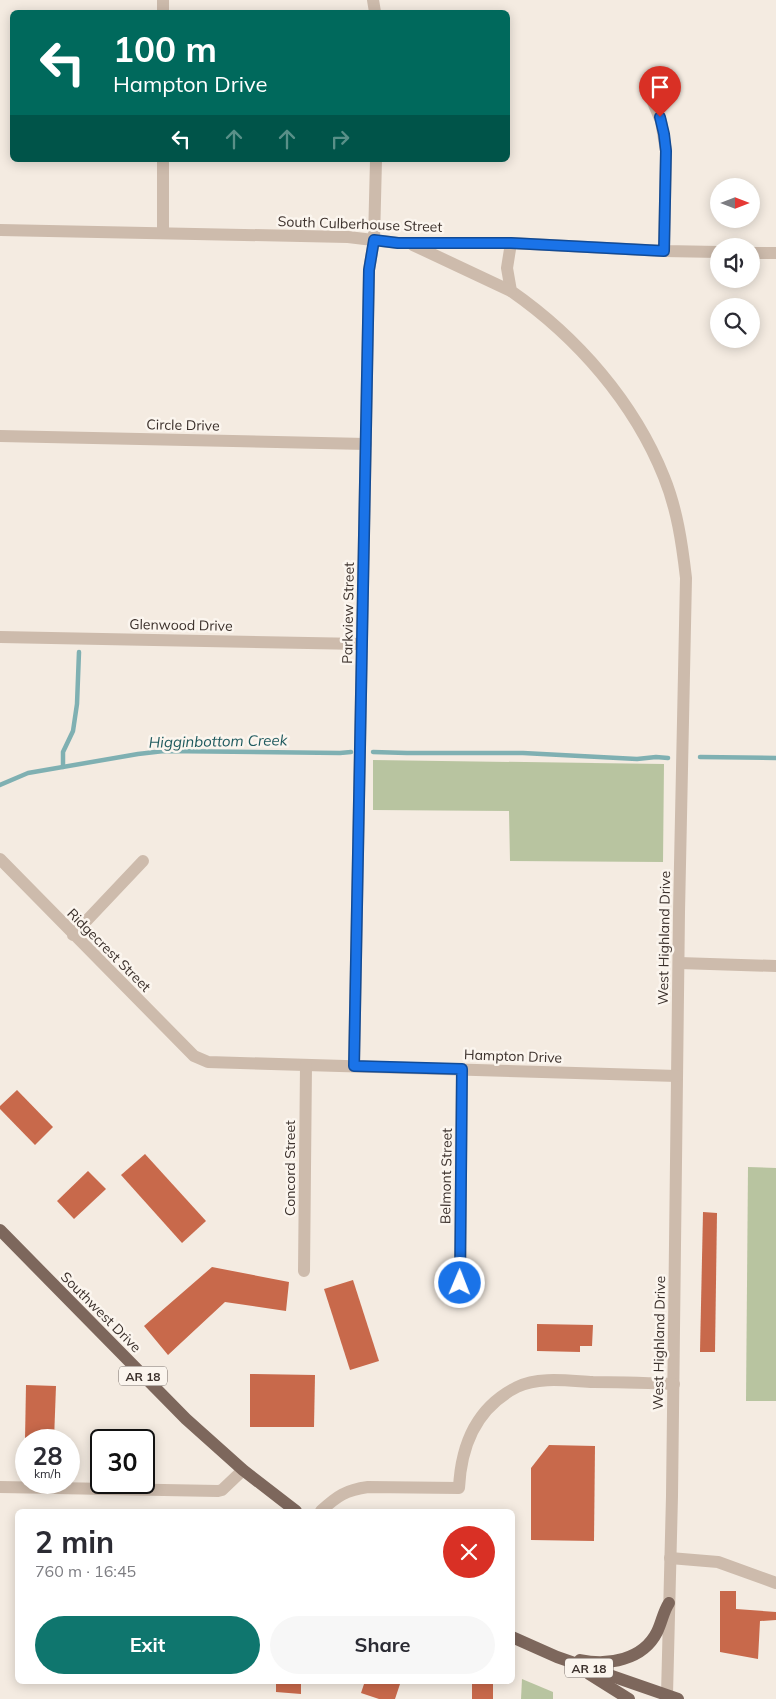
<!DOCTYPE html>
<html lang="en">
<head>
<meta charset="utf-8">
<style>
	:root { --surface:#fff; --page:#f7f7f7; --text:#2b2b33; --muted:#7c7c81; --accent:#0f766e }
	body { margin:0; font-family:Mulish,sans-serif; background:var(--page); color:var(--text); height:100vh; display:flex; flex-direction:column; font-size:19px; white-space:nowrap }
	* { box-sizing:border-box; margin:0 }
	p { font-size:16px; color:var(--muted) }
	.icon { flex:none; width:28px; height:28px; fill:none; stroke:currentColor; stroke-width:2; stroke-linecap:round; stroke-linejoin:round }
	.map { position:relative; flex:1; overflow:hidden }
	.sheet { position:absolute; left:15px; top:1509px; width:500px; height:175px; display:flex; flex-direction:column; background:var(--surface); border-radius:8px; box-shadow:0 2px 12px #0003 }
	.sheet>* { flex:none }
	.top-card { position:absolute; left:10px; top:10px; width:500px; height:152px; border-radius:8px; box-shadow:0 2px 12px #0003; background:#00695c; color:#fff; overflow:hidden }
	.needle { width:32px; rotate:90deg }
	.controls { position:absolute; left:710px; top:178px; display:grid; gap:10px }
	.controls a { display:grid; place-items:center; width:50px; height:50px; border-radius:50%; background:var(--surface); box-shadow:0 2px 12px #0003; font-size:25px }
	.speed { position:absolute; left:15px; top:1429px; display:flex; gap:10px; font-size:25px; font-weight:700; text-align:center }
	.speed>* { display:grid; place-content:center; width:65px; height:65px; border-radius:50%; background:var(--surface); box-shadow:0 2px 12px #0003; line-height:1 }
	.speed small { font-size:12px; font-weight:400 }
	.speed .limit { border:2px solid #111; border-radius:8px; background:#fff; color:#111 }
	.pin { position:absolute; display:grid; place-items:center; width:42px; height:42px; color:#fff; margin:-51px -21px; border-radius:50% 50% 50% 0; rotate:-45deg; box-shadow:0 0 5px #0007 }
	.pin .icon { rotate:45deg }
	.me { position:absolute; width:55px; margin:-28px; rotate:1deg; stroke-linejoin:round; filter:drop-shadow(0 0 4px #0008) }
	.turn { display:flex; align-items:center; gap:18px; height:105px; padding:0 20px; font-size:22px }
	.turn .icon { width:65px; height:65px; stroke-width:2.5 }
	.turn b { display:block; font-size:35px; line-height:42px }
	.lanes { display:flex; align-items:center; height:48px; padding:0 20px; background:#0003; justify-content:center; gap:25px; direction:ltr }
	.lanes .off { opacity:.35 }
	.round { display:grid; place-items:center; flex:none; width:52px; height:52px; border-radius:26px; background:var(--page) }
	.headline { display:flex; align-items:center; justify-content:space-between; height:85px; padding:0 20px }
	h1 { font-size:30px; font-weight:700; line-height:38px }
	.cta { display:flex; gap:10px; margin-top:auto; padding:10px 20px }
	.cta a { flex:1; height:58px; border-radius:30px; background:var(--accent); color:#fff; font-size:20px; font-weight:700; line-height:58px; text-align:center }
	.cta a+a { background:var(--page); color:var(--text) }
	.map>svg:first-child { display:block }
</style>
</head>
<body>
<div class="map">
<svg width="776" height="1699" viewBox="0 0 776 1699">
	<rect width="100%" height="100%" fill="#f4ebe1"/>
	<g fill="#b8c4a0">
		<polygon points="373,760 664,764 663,862 510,861 509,811 373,810"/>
		<polygon points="748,1167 776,1168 776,1401 746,1401"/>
		<polygon points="522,1679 553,1692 553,1699 521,1699"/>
	</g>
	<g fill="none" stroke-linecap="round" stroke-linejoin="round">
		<g stroke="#7fb0b2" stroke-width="4.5">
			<polyline points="373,752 407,753 523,753 637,759 656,757 668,758"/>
			<polyline points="700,757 776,758"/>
			<polyline points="63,767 63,752 73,731 77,704 79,652"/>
			<polyline points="0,785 28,773 138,754 164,751 340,753 351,752"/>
		</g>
	</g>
	<g fill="#c8694b">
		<polygon points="17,1090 53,1127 35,1145 0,1109 0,1106"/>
		<polygon points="145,1154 206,1221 182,1243 121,1175"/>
		<polygon points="88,1171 106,1189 74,1219 57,1201"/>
		<polygon points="703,1212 717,1213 715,1352 700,1352"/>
		<polygon points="212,1267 289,1282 286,1311 225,1302 168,1355 144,1326"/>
		<polygon points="353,1280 379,1361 350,1370 324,1289"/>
		<polygon points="537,1324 593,1325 592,1346 580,1346 580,1352 537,1351"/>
		<polygon points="250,1374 315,1375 314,1427 250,1427"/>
		<polygon points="26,1385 56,1386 54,1440 25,1440"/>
		<polygon points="549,1445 595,1446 594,1541 531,1540 531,1468"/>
		<polygon points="720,1591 736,1591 736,1609 776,1612 776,1620 760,1621 758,1659 720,1652"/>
		<polygon points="276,1681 301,1681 301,1694 276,1692"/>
		<polygon points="365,1681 401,1681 395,1699 379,1699 361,1693"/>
		<rect x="472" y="1681" width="21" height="18"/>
	</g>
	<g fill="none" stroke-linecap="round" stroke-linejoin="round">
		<g stroke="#cdbbac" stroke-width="12">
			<polyline points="163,0 163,12"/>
			<polyline points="373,0 375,12"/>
			<polyline points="649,93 661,121 666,151 664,251"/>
			<polyline points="0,230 348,237 398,243 511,243 664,251 719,252"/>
			<polyline points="163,233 163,160"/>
			<path d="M511,243L507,268L511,291C577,337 634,402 664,477C677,509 682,543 686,578L679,912L672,1496L667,1695"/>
			<polyline points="413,245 511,291"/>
			<polyline points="751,253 776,253"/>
			<polyline points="0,436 366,444"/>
			<polyline points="0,637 362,644"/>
			<polyline points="0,859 194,1056 208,1062 677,1076"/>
			<polyline points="73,935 143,861"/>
			<polyline points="679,963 776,966"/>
			<polyline points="354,1066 369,270 374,240 376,160"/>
			<polyline points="304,1271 306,1065"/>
			<polyline points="460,1283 462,1069"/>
			<polyline points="0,1487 218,1491 222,1490 243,1470"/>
			<path d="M321,1511C337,1496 346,1490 368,1487L459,1488C461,1445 477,1407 517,1387C539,1376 570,1381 593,1382C620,1382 647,1383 674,1384"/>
			<polyline points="670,1558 718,1562 776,1583"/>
		</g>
		<g stroke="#7d675c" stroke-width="12">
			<polyline points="0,1230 186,1419 243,1470 296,1511"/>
			<polyline points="512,1637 557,1657 678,1699"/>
			<path d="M580,1660C608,1666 643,1660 657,1632C662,1622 663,1612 669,1603"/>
			<polyline points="589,1674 629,1699"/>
		</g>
	</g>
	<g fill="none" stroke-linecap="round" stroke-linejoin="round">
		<defs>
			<polyline id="route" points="460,1283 462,1069 354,1066 369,270 374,240 398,243 511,243 664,251 666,151 664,134 660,117"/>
		</defs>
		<use href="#route" stroke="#114b97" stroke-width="12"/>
		<use href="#route" stroke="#1a73e8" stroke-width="9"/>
	</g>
	<g text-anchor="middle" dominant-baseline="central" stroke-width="5" stroke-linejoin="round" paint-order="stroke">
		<g fill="#fbf5ee" stroke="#756b66" stroke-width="1">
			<rect x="119" y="1366.5" width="48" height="19" rx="4"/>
			<rect x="565" y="1658.5" width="48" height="19" rx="4"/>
		</g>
		<g font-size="12" font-weight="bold" fill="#3b302b">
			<text x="143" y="1376">AR 18</text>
			<text x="589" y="1668">AR 18</text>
		</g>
		<g font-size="14" fill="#3b302b" stroke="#fbf5ee">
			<text transform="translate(360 224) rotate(2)">South Culberhouse Street</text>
			<text transform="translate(183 425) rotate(1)">Circle Drive</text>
			<text transform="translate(348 613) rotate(-89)">Parkview Street</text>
			<text transform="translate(181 625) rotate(1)">Glenwood Drive</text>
			<text transform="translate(664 938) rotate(-89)">West Highland Drive</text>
			<text transform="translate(109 950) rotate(45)">Ridgecrest Street</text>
			<text transform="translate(513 1056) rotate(2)">Hampton Drive</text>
			<text transform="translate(290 1168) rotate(-90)">Concord Street</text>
			<text transform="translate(446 1176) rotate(-89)">Belmont Street</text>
			<text transform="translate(101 1312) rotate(45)">Southwest Drive</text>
			<text transform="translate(659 1343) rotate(-89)">West Highland Drive</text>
		</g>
		<g font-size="15" font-style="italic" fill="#1f5a5e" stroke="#fbf5ee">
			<text transform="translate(218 741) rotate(-1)">Higginbottom Creek</text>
		</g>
	</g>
</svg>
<div class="controls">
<a><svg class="needle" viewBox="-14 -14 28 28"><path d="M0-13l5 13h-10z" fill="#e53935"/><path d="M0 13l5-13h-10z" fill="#7c7c81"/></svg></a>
<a><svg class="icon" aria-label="sound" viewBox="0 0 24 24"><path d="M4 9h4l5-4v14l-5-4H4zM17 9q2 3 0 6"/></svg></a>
<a><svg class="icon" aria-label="search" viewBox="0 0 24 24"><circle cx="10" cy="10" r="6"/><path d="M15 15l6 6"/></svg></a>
</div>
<div class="speed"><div>28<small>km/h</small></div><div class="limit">30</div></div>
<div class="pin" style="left:660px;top:117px;background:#d93025"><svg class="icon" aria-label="arrive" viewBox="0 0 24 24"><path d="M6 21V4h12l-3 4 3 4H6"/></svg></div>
<svg class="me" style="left:460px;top:1283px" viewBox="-20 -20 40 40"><circle r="17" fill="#1a73e8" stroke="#fff" stroke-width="3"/><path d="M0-11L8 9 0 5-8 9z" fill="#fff"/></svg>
<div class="top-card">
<div class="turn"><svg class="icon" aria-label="left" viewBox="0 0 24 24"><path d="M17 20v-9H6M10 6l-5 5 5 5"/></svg><div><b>100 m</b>Hampton Drive</div></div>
<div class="lanes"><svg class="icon" aria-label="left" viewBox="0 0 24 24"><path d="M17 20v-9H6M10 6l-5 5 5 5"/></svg><svg class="icon off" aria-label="ahead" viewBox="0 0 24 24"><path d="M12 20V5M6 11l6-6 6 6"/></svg><svg class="icon off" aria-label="ahead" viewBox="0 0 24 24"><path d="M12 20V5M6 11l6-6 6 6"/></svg><svg class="icon off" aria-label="right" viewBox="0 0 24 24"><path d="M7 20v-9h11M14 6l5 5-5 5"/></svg></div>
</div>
<section class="sheet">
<div class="headline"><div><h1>2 min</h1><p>760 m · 16:45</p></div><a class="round" style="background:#d93025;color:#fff"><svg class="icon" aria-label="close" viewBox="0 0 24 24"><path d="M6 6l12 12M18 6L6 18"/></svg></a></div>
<div class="cta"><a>Exit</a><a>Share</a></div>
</section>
</div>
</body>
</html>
